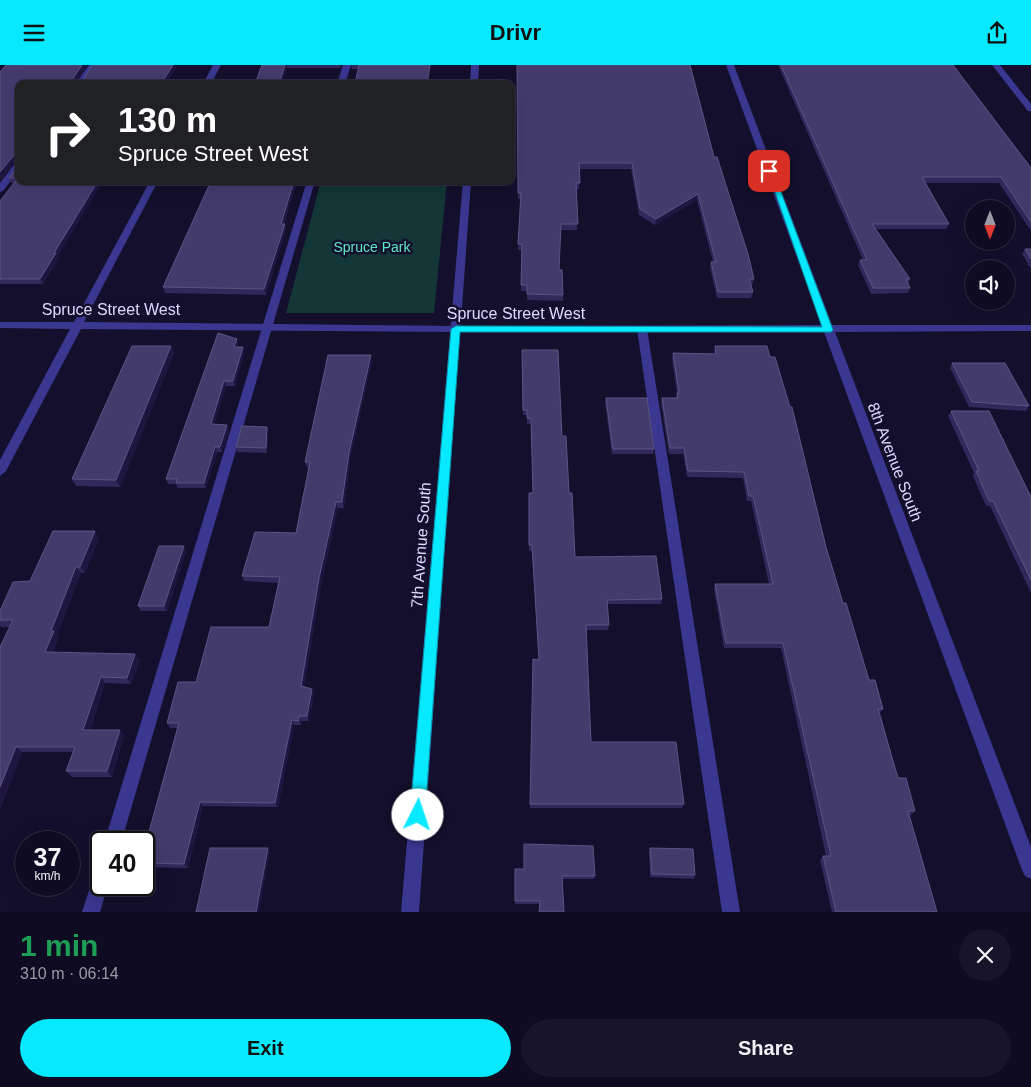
<!DOCTYPE html>
<html lang="en">
<head>
<meta charset="utf-8">
<style>
	:root { --surface:#0f0b22; --page:#18142a; --text:#f1f3f6; --muted:#9b9ba5; --line:#2f2b40; --accent:#07e9ff }
	body { margin:0; font-family:Arial,sans-serif; background:var(--page); color:var(--text); height:100vh; display:flex; flex-direction:column; font-size:19px; white-space:nowrap }
	* { box-sizing:border-box; margin:0 }
	p { font-size:16px; color:var(--muted) }
	.icon { flex:none; width:28px; height:28px; fill:none; stroke:currentColor; stroke-width:2; stroke-linecap:round; stroke-linejoin:round }
	.map { position:relative; height:847px; overflow:hidden }
	.drawer { display:flex; flex-direction:column; background:var(--surface); flex:1 }
	.drawer>* { flex:none }
	.top-card { position:absolute; left:15px; top:15px; width:500px; height:105px; border-radius:10px; box-shadow:0 5px 20px #0002,0 0 0 1px var(--line); background:#202124; color:#fff; overflow:hidden }
	.needle { width:32px; rotate:180deg }
	.fabs { position:absolute; left:965px; top:135px; display:grid; gap:10px }
	.fabs a { display:grid; place-items:center; width:50px; height:50px; border-radius:50%; background:var(--surface); box-shadow:0 5px 20px #0002,0 0 0 1px var(--line); font-size:25px }
	.speed { position:absolute; left:15px; top:766px; display:flex; gap:10px; font-size:25px; font-weight:700; text-align:center }
	.speed>* { display:grid; place-content:center; width:65px; height:65px; border-radius:50%; background:var(--surface); box-shadow:0 5px 20px #0002,0 0 0 1px var(--line); line-height:1 }
	.speed small { font-size:12px; font-weight:400 }
	.speed .limit { border:2px solid #111; border-radius:8px; background:#fff; color:#111 }
	.pin { position:absolute; display:grid; place-items:center; width:42px; height:42px; color:#fff; margin:-21px; border-radius:10px; box-shadow:0 2px 8px #0006 }
	.me { position:absolute; width:55px; margin:-28px; rotate:4deg; stroke-linejoin:round; filter:drop-shadow(0 0 4px #0008) }
	.turn { display:flex; align-items:center; gap:18px; height:105px; padding:0 20px; font-size:22px }
	.turn .icon { width:65px; height:65px; stroke-width:2.5 }
	.turn b { display:block; font-size:35px; line-height:42px }
	.round { display:grid; place-items:center; flex:none; width:52px; height:52px; border-radius:26px; background:var(--page) }
	.summary { display:flex; align-items:center; justify-content:space-between; height:85px; padding:0 20px }
	h1 { font-size:30px; font-weight:600; line-height:38px; color:#1e9e55 }
	.primary-button { display:flex; gap:10px; margin-top:auto; padding:10px 20px }
	.primary-button a { flex:1; height:58px; border-radius:30px; background:var(--accent); color:#111; font-size:20px; font-weight:600; line-height:58px; text-align:center }
	.primary-button a+a { background:var(--page); color:var(--text) }
	header { display:flex; justify-content:space-between; align-items:center; height:65px; padding:0 20px; background:var(--accent); color:#111; font-size:22px; font-weight:600 }
	.map>svg:first-child { display:block }
</style>
</head>
<body>
<header><svg class="icon" aria-label="menu" viewBox="0 0 24 24"><path d="M4 6h16M4 12h16M4 18h16"/></svg>Drivr<svg class="icon" aria-label="share" viewBox="0 0 24 24"><path d="M12 15V3M7 8l5-5 5 5M5 13v7h14v-7"/></svg></header>
<div class="map">
<svg width="1031" height="847" viewBox="0 0 1031 847">
	<rect width="100%" height="100%" fill="#140f2d"/>
	<polygon fill="#123736" points="321,116 447,116 434,248 286,248"/>
	<g fill="none" stroke-linecap="round" stroke-linejoin="round">
		<g fill="#39378f" fill-rule="evenodd">
			<polygon points="89,0 97,0 83,19 75,19"/>
			<polygon points="343,0 351,0 345,19 337,19"/>
			<polygon points="16,97 19,97 19,105 3,126 0,127 0,118"/>
			<polygon points="307,116 315,116 121,778 104,778"/>
			<polygon points="642,261 647,264 740,847 722,847 637,264"/>
			<polygon points="101,804 101,820 108,820 100,847 82,847 95,807"/>
		</g>
		<g fill="#39378f" fill-rule="evenodd">
			<polygon points="213,0 221,0 211,19 203,19"/>
			<polygon points="726,0 734,0 832,260 1031,260 1031,266 835,267 1031,782 1031,814 1025,811 1022,805 824,267 456,267 81,264 6,406 0,411 0,395 70,264 0,263 0,257 74,257 150,116 158,116 84,257 456,261 822,260"/>
			<polygon points="992,0 1000,0 1031,39 1031,46 1028,46"/>
		</g>
		<g fill="#39378f" fill-rule="evenodd">
			<polygon points="471,0 479,0 478,19 470,19"/>
			<polygon points="463,116 471,116 419,847 401,847"/>
		</g>
	</g>
	<g fill="#31285b">
		<polygon points="87,0 77,15 83,15 92,0 177,0 166,19 19,19 59,193 43,219 0,219 0,136 14,118 11,118 9,113 18,100 18,95 16,95 0,116 0,7"/>
		<polygon points="262,0 341,0 340,3 287,3 281,19 255,19"/>
		<polygon points="351,0 431,0 358,4 352,4"/>
		<polygon points="517,0 714,92 754,214 752,220 751,220 753,227 751,233 717,233 710,203 711,197 713,197 697,135 655,160 639,150 631,104 579,104 579,124 576,124 577,165 560,165 559,205 563,230 563,236 527,235 527,226 521,226 522,185 518,185 521,134 518,134"/>
		<polygon points="778,0 953,0 1031,103 1031,166 999,118 925,118 949,159 946,164 876,164 910,214 908,219 910,223 908,228 871,229 858,200 860,195 863,195"/>
		<polygon points="211,116 297,116 284,159 286,164 266,230 165,228 163,222"/>
		<polygon points="1025,184 1031,184 1031,204 1022,189"/>
		<polygon points="237,274 238,279 237,282 243,282 244,287 235,321 226,321 214,359 227,360 229,365 222,387 217,387 206,423 178,423 176,419 168,419 166,414"/>
		<polygon points="171,281 174,288 120,422 76,421 72,414"/>
		<polygon points="715,281 826,482 843,538 869,615 883,644 880,648 898,713 915,746 911,750 909,750 937,847 832,847 820,795 823,791 826,791 781,583 724,583 714,524 715,519 769,519 751,436 747,436 743,413 687,412 683,389 669,389 661,338 662,333 676,333 677,328 672,294 673,288 714,289"/>
		<polygon points="522,285 562,371 569,428 575,492 662,534 661,539 607,539 609,560 608,565 586,565 591,677 684,739 682,743 530,743 533,594 539,595 532,486 529,486 529,428 533,428 531,359 527,359 527,350 523,350"/>
		<polygon points="372,296 350,394 344,443 338,443 321,519 304,621 312,624 314,629 309,656 302,656 301,660 294,660 278,742 203,741 188,803 144,802 144,785 177,663 170,663 167,658 269,562 278,518 244,516 242,511 296,468 309,403 307,403 305,397"/>
		<polygon points="952,298 1029,341 1026,346 969,342 950,303"/>
		<polygon points="606,333 654,384 653,389 612,389 605,338"/>
		<polygon points="951,346 1031,432 1031,528 990,441 986,441 973,411 974,408 948,351"/>
		<polygon points="268,367 267,388 237,387 236,382"/>
		<polygon points="99,473 85,508 81,508 57,569 59,572 53,587 140,595 131,619 105,618 90,665 124,670 112,712 72,712 66,706 73,687 22,687 0,744 0,582 10,562 1,562 0,560 0,546 30,516"/>
		<polygon points="186,486 167,546 141,546 138,541"/>
		<polygon points="650,783 695,810 694,814 650,812 649,786"/>
		<polygon points="515,804 595,811 594,814 563,814 539,839 515,839"/>
	</g>
	<g fill="#1e1641">
		<polygon points="82,0 87,0 75,19 72,15"/>
		<polygon points="173,0 177,0 166,19 161,19"/>
		<polygon points="285,0 286,0 287,3 281,19 279,19"/>
		<polygon points="430,0 431,0 428,19 427,19"/>
		<polygon points="14,90 16,95 0,116 0,107"/>
		<polygon points="98,116 103,116 58,191 59,193 43,219 40,214 54,188"/>
		<polygon points="294,116 297,116 282,164 281,159"/>
		<polygon points="698,129 697,135 655,160 656,154"/>
		<polygon points="285,159 286,164 266,230 264,224"/>
		<polygon points="237,274 238,279 236,288 234,282"/>
		<polygon points="171,281 174,288 120,422 116,415"/>
		<polygon points="243,282 244,287 235,321 233,316"/>
		<polygon points="371,290 372,296 350,394 344,443 342,437 349,388"/>
		<polygon points="224,316 226,321 213,364 211,359"/>
		<polygon points="227,360 229,365 222,387 220,382"/>
		<polygon points="267,362 268,367 267,388 266,383"/>
		<polygon points="215,382 217,387 206,423 204,418"/>
		<polygon points="336,437 338,443 321,519 303,626 301,621 319,513"/>
		<polygon points="95,466 99,473 85,508 80,502"/>
		<polygon points="184,481 186,486 167,546 164,541"/>
		<polygon points="76,502 81,508 57,569 59,572 51,593 45,587 51,566"/>
		<polygon points="135,589 140,595 131,619 127,613"/>
		<polygon points="101,612 105,618 89,671 83,665"/>
		<polygon points="312,624 314,629 309,656 307,651"/>
		<polygon points="299,651 302,656 301,660 299,656"/>
		<polygon points="292,655 294,660 278,742 275,738"/>
		<polygon points="120,665 124,670 112,712 107,706"/>
		<polygon points="16,682 22,687 0,744 0,722"/>
		<polygon points="200,737 203,741 188,803 184,799"/>
		<polygon points="268,783 270,786 259,847 256,847"/>
	</g>
	<g fill="#443b6d" stroke="#5c5484">
		<polygon points="6,0 82,0 72,15 83,15 92,0 173,0 161,19 19,19 19,116 98,116 54,188 56,188 40,214 0,214 0,136 18,113 9,113 18,100 18,91 14,90 0,107 0,7"/>
		<polygon points="262,0 285,0 279,19 255,19"/>
		<polygon points="359,0 430,0 427,19 355,19"/>
		<polygon points="517,0 690,0 714,92 717,92 748,189 754,214 749,214 753,227 718,227 711,197 716,197 698,129 656,154 640,144 632,98 579,98 580,118 576,118 578,159 561,159 559,205 562,205 563,230 527,229 527,220 521,220 522,179 518,179 521,128 518,128"/>
		<polygon points="781,0 953,0 1031,103 1031,157 1001,112 922,112 949,159 872,159 910,214 906,214 910,223 873,223 860,195 867,195"/>
		<polygon points="211,116 294,116 281,159 285,159 264,224 163,222"/>
		<polygon points="1025,184 1031,184 1031,194"/>
		<polygon points="218,268 237,274 234,282 243,282 233,316 224,316 211,359 227,360 220,382 215,382 204,418 176,418 177,414 166,414"/>
		<polygon points="132,281 171,281 116,415 72,414"/>
		<polygon points="715,281 767,281 770,292 775,292 790,342 792,342 826,482 843,538 846,538 869,615 875,615 883,644 878,644 898,713 906,713 915,746 908,746 937,847 836,847 823,791 831,791 783,578 726,578 715,519 773,519 753,431 749,431 744,407 688,406 684,383 670,383 662,333 678,333 677,328 679,328 673,288 716,289"/>
		<polygon points="522,285 558,285 562,371 566,371 569,428 572,428 575,492 656,491 662,534 607,535 609,560 586,560 591,677 676,677 684,739 530,739 533,594 539,595 532,480 529,480 529,428 533,428 531,354 527,353 527,345 523,345"/>
		<polygon points="328,290 371,290 349,388 342,437 336,437 319,513 301,621 312,624 307,651 299,651 299,656 292,655 275,738 200,737 184,799 144,798 144,785 179,658 167,658 178,617 196,617 211,562 269,562 280,512 242,511 255,467 296,468 310,397 305,397"/>
		<polygon points="952,298 1005,298 1029,341 972,337"/>
		<polygon points="606,333 647,333 654,384 613,384"/>
		<polygon points="951,346 989,346 1031,432 1031,515 993,436 989,436 976,406 979,406"/>
		<polygon points="242,361 267,362 266,383 236,382"/>
		<polygon points="53,466 95,466 80,502 76,502 51,566 54,566 45,587 135,589 127,613 101,612 83,665 120,665 107,706 66,706 75,682 16,682 0,722 0,582 13,555 0,555 0,546 13,517 30,516"/>
		<polygon points="159,481 184,481 164,541 138,541"/>
		<polygon points="524,779 593,781 595,811 562,811 564,847 539,847 540,836 515,836 515,804 524,804"/>
		<polygon points="210,783 268,783 256,847 196,847"/>
		<polygon points="650,783 693,784 695,810 652,809"/>
	</g>
	<polygon fill="#07e9ff" stroke="#0597a6" points="767,104 773,106 833,265 831,267 460,267 425,750 423,755 418,757 413,755 410,750 451,264 456,261 822,262"/>
	<g text-anchor="middle" dominant-baseline="central" stroke-width="5" stroke-linejoin="round" paint-order="stroke">
		<g font-size="14" fill="#5ceac5" stroke="#140f2d">
			<text x="372" y="182">Spruce Park</text>
		</g>
		<g font-size="16" fill="#dfdbff" stroke="#140f2d">
			<text x="111" y="244">Spruce Street West</text>
			<text x="516" y="248">Spruce Street West</text>
			<text transform="translate(895 397) rotate(69)">8th Avenue South</text>
			<text transform="translate(421 480) rotate(-86)">7th Avenue South</text>
		</g>
	</g>
</svg>
<div class="fabs">
<a><svg class="needle" viewBox="-14 -14 28 28"><path d="M0-13l5 13h-10z" fill="#e53935"/><path d="M0 13l5-13h-10z" fill="#9b9ba5"/></svg></a>
<a><svg class="icon" aria-label="sound" viewBox="0 0 24 24"><path d="M4 9h4l5-4v14l-5-4H4zM17 9q2 3 0 6"/></svg></a>
</div>
<div class="speed"><div>37<small>km/h</small></div><div class="limit">40</div></div>
<div class="pin" style="left:769px;top:106px;background:#d93025"><svg class="icon" aria-label="arrive" viewBox="0 0 24 24"><path d="M6 21V4h12l-3 4 3 4H6"/></svg></div>
<svg class="me" style="left:418px;top:750px" viewBox="-20 -20 40 40"><circle r="19" fill="#fff"/><path d="M0-13L10 11 0 6-10 11z" fill="#07e9ff"/></svg>
<div class="top-card">
<div class="turn"><svg class="icon" aria-label="right" viewBox="0 0 24 24"><path d="M7 20v-9h11M14 6l5 5-5 5"/></svg><div><b>130 m</b>Spruce Street West</div></div>
</div>
</div>
<section class="drawer">
<div class="summary"><div><h1>1 min</h1><p>310 m · 06:14</p></div><a class="round"><svg class="icon" aria-label="close" viewBox="0 0 24 24"><path d="M6 6l12 12M18 6L6 18"/></svg></a></div>
<div class="primary-button"><a>Exit</a><a>Share</a></div>
</section>
</body>
</html>
